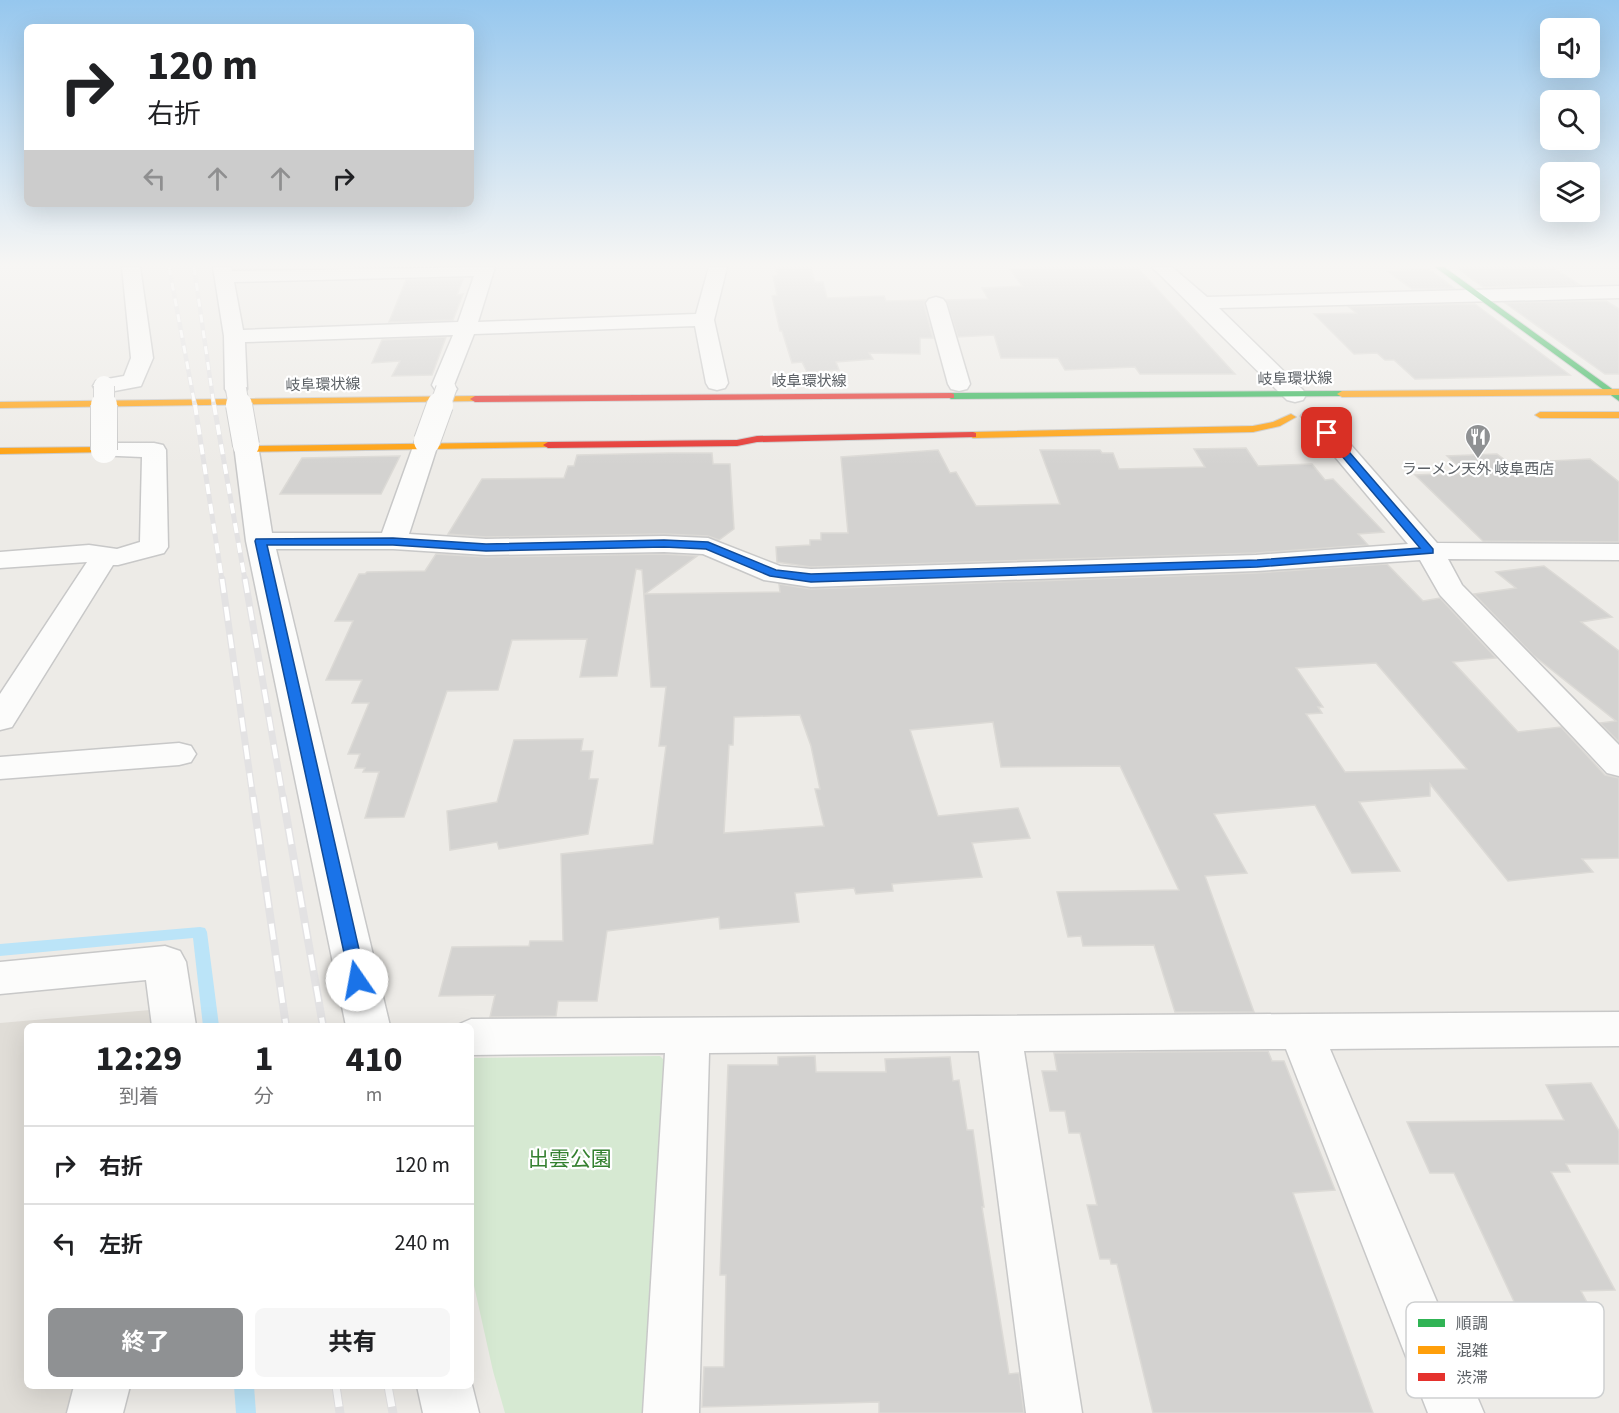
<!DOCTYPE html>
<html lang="ja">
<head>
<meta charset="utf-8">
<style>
	:root { --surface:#fff; --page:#f6f6f6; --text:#202124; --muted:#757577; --line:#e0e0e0; --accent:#8f9193 }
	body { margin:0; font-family:"Source Sans 3","Noto Sans JP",sans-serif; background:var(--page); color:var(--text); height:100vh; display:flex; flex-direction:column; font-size:22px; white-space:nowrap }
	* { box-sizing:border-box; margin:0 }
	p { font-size:20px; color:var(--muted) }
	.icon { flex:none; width:33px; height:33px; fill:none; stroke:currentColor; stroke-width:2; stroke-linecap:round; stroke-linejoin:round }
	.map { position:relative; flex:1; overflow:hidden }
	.details { position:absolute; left:24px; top:1023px; width:450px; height:366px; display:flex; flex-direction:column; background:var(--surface); border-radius:9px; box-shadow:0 6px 24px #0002 }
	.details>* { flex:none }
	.banner { position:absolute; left:24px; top:24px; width:450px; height:183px; border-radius:9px; box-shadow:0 6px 24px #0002; background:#fff; color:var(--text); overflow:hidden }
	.fabs { position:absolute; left:1540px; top:18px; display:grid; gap:12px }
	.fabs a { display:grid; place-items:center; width:60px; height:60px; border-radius:9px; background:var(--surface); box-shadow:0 6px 24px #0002; font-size:30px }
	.pin { position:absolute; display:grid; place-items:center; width:51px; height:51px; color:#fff; margin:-26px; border-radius:12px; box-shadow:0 3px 9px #0006 }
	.me { position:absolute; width:66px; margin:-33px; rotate:348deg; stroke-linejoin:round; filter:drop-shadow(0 0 4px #0008) }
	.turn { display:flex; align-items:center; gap:21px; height:126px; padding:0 24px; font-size:27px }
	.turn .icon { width:78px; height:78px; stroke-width:2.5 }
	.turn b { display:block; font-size:42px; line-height:51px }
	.lanes { display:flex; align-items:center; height:57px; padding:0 24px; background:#0003; justify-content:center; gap:30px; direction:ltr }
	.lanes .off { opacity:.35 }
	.eta { display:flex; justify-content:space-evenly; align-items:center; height:102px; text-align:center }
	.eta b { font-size:36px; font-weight:700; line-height:42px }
	.action { display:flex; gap:12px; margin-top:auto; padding:12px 24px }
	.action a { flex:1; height:69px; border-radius:9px; background:var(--accent); color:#fff; font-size:24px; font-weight:700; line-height:69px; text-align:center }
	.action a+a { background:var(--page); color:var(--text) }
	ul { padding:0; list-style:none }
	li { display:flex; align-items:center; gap:18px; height:78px; padding:0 24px; border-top:2px solid var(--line) }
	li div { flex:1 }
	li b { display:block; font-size:22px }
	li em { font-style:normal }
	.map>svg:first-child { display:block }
</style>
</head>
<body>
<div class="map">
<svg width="1619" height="1413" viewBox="0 0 1619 1413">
	<rect width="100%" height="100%" fill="#edebe7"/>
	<polygon fill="#e0ddd7" points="150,1010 153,1026 27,1026 27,1386 79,1386 71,1413 0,1413 0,1023"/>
	<polygon fill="#d6e9d2" points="660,1056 675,1072 653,1413 505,1413 493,1371 471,1272 471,1058"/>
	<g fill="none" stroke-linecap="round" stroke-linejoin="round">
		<g fill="#bbe4f8" fill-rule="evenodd">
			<polygon points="200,927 205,928 207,932 219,1026 203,1026 193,938 0,956 0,944"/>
			<polygon points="234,1386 254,1386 256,1413 236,1413"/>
		</g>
	</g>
	<g fill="#d3d2d0" stroke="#dcdad6" stroke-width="1.5" fill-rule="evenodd">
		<polygon points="811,267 815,282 823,282 827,298 884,296 886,301 925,300 924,304 933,338 920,338 920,354 869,353 873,359 836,362 839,370 807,372 802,362 792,363 782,331 780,331 772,296 777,295 773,276 778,275 776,268"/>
		<polygon points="1056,267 1137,267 1235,374 1140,374 1135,367 1065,370 1058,358 1001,358 994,335 958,337 946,300 988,299 982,288 1022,286 1010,269"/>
		<polygon points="1491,267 1552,267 1580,285 1483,287 1457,268"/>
		<polygon points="1429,269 1454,288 1412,289 1387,271"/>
		<polygon points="463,279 457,295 463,294 453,320 389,322 406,280"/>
		<polygon points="1606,301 1619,309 1619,374 1605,374 1505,303"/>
		<polygon points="1475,304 1570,375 1415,379 1394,360 1385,360 1377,353 1354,354 1314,314 1356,313 1349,307"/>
		<polygon points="446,337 432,375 392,376 400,361 372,363 382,340"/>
		<polygon points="1246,448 1258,466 1312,464 1325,480 1333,479 1384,532 1358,534 1368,545 1256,553 811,567 777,562 776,547 810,545 810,540 821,540 821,533 848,533 841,457 938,450 950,473 956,472 976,506 1060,504 1040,450 1100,450 1102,453 1113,453 1119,469 1205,467 1194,449"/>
		<polygon points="668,453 712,453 713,464 730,464 734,529 719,540 708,536 664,534 486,537 448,534 482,479 564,478 568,466 574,466 577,455"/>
		<polygon points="1497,454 1509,463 1590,459 1619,482 1619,542 1483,541 1415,475 1465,473 1447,456"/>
		<polygon points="400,456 381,494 280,494 302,458"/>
		<path d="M436,554L486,557L664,554L697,556L645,594L780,592L779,584L811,589L1256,573L1387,564L1423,601L1440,598L1496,658L1453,662L1518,732L1561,727L1605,775L1619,778V858L1582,859L1593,872L1508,881L1430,784V796L1359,802L1400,871L1352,873L1315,805L1214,814L1247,873L1205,876L1254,1012H1175L1154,945L1083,946L1081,936L1068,937L1057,892L1179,890L1120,766L1001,767L993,722L910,730L938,816L1018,808L1030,838L972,843L982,877L892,884L893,891L856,894L854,888L795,893L799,922L720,929L719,917L607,931L597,1001H558L556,1016L490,1017L495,995L439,996L452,947L529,946L530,941H563L561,854L653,844L666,746H659L666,687H651L642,570L636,569L617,676L580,677L587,639L512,640L498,690L447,691L404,817L365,818L379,772H363L365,768H355L360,754H348L369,703H352L362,680H326L353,621H335L359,574H365L367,572L425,571ZM1376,663L1467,769L1345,772L1306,714L1322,713L1318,707H1323L1296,668ZM800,715L811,746L820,789H815L824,826L724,833L729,745H733L734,717Z"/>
		<polygon points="1544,566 1612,617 1581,622 1619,651 1619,742 1600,723 1616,721 1533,655 1474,594 1516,588 1496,572"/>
		<polygon points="583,739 581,751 593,751 589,779 598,779 588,834 499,849 497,842 450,850 447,811 497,802 514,740"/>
		<polygon points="1268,1051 1272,1061 1284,1061 1335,1190 1293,1193 1373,1413 1153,1413 1117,1264 1111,1264 1110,1259 1100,1259 1087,1205 1097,1205 1080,1133 1069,1133 1065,1111 1050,1111 1042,1071 1057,1071 1054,1053"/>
		<polygon points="815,1056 816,1072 886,1072 885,1059 950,1057 953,1081 959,1080 967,1130 973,1130 984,1207 982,1207 1009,1374 1019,1373 1024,1413 879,1413 879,1402 702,1407 704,1367 724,1367 726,1275 720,1275 728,1065 778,1065 778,1057"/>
		<polygon points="1591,1083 1619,1131 1619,1164 1566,1164 1570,1172 1551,1172 1615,1290 1581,1291 1598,1323 1525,1325 1454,1173 1430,1173 1407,1122 1564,1120 1546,1085"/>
	</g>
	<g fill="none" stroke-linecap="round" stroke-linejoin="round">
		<defs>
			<g id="street">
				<polygon points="122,267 140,267 153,358 141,386 104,393 96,391 93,386 96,381 124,376 131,358"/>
				<path d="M213,267H231L232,271L495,267L478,322L696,314L709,267H727L714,320L728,383L725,388L717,390L709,388L706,383L695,326L474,334L454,385L457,389L454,394L446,396L438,394L432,385L453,335L245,342L247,389L244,394L236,396L228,394L225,389L224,336ZM474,276L458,322L243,330L234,282Z"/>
				<polygon points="1152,267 1172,267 1207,297 1619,286 1619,298 1219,308 1303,390 1306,395 1303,400 1295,402 1287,400"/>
				<polygon points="936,297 943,299 946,303 970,384 967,389 959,391 951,389 948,384 926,303 929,299"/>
				<polygon points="1313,409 1321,411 1437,543 1619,544 1619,560 1448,559 1462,585 1619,745 1619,776 1607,773 1440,595 1420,560 1256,571 811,587 764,580 703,554 664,552 486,555 393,549 276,549 390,1026 346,1026 246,541 234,445 237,440 246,438 255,440 258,445 272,533 382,533 415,441 418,436 427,434 436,436 439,441 409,534 486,539 664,536 708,538 780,566 811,569 1256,555 1408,544 1305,421 1301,416 1305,411"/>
				<polygon points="104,443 154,443 163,445 166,450 168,547 164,553 118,565 113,565 12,727 0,730 0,694 87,562 0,568 0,552 89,545 117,549 140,542 142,457 95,455 92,450 95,445"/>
				<polygon points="179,743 191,746 196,754 191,762 179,765 0,779 0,757"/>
				<polygon points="165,946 180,951 186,962 196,1026 152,1026 146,980 0,994 0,962"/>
				<polygon points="1619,1012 1619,1046 1330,1049 1484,1413 1428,1413 1286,1049 1024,1051 1082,1413 1026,1413 979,1051 709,1053 699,1413 643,1413 665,1053 471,1055 471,1026 455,1026 471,1019"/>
				<polygon points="471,1381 479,1413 423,1413 417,1386 471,1386"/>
				<polygon points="74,1386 130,1386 123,1413 67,1413"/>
			</g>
			<g id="fast">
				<polygon points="1435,267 1444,267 1619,394 1619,401"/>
				<polygon points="1342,391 1345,392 1345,396 951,399 946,396 951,393"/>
			</g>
			<g id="slow">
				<polygon points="1619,389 1619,395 1342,397 1337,394 1342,391"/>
				<polygon points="475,396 480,399 478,401 0,408 0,402"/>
				<polygon points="1619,412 1619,418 1540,418 1535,415 1540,412"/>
				<polygon points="1291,414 1296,417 1280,426 1253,432 973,438 968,435 973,432 1253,426 1273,422"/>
				<polygon points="548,442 552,443 552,447 246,452 241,449 246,446"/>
				<polygon points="104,447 108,448 108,452 0,454 0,448"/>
			</g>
			<g id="jam">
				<polygon points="951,393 954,394 954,398 475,402 470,399 475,396"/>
				<polygon points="973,432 976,433 976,437 757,442 737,446 548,448 543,445 548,442 737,440 757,436"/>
			</g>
		</defs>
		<use href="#street" stroke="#c8c8c8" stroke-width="3"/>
		<use href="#fast" stroke="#c9c9c9" stroke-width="2"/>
		<use href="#slow" stroke="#c9c9c9" stroke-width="2"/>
		<use href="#jam" stroke="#c9c9c9" stroke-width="2"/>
		<use href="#street" fill="#fcfcfb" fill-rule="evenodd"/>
		<use href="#fast" fill="#30b455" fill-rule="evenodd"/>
		<use href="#slow" fill="#ff9f0a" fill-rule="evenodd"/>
		<use href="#jam" fill="#e5322d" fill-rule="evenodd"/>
		<defs>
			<g id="rail-far4">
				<polyline points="169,267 195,406"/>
				<polyline points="194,267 214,406"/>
			</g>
			<g id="rail-far3">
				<polyline points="195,405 222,580"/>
				<polyline points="214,405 245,580"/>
			</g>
			<g id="rail-far2">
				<polyline points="222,579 253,798"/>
				<polyline points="245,579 283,798"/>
			</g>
			<g id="rail-far1">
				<polyline points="253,797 286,1026"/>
				<polyline points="283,797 323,1026"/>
			</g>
			<g id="rail">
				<polyline points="336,1386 340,1413"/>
				<polyline points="388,1386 393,1413"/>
			</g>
		</defs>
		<use href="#rail-far4" stroke="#e3e2e3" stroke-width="4.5"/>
		<use href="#rail-far3" stroke="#e3e2e3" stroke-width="5"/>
		<use href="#rail-far2" stroke="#e3e2e3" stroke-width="7"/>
		<use href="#rail-far1" stroke="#e3e2e3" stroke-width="8"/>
		<use href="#rail" stroke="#e3e2e3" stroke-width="9"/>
		<use href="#rail-far4" stroke="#fff" stroke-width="3" stroke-dasharray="8" stroke-linecap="butt"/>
		<use href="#rail-far3" stroke="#fff" stroke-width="4" stroke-dasharray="10" stroke-linecap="butt"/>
		<use href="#rail-far2" stroke="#fff" stroke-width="4.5" stroke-dasharray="14" stroke-linecap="butt"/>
		<use href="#rail-far1" stroke="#fff" stroke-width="5" stroke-dasharray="16" stroke-linecap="butt"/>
		<use href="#rail" stroke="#fff" stroke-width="7" stroke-dasharray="21" stroke-linecap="butt"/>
		<defs>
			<g id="street-bridge-far1">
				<polyline points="104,386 104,406"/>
				<polyline points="236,389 239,406"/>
				<polyline points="440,406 446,389"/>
			</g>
			<g id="street-bridge">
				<polyline points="104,405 104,450"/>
				<polyline points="239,405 246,445"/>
				<polyline points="427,441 440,405"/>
			</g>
		</defs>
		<use href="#street-bridge-far1" stroke="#c8c8c8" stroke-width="22" stroke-linecap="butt"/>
		<use href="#street-bridge" stroke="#c8c8c8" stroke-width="28" stroke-linecap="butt"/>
		<use href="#street-bridge-far1" stroke="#fcfcfb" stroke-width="20"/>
		<use href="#street-bridge" stroke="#fcfcfb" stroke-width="26"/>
	</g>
	<linearGradient id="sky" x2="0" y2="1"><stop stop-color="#96c7ee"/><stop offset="0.57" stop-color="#f7f6f4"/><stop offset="1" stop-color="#f7f6f4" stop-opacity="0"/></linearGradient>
	<rect width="1619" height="465" fill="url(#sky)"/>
	<polygon fill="#1a73e8" stroke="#114b97" stroke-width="1.5" points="1324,431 1331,431 1433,549 1433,553 1257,567 811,582 770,576 706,549 664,547 486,551 393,545 267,545 366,980 363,985 357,986 351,985 255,541 256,539 393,538 486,544 664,540 708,542 776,570 811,574 1257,560 1420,548 1324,435"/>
	<defs>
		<symbol id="restaurant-pin" viewBox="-11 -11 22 30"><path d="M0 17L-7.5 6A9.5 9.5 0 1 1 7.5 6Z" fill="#8f9193" stroke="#fff"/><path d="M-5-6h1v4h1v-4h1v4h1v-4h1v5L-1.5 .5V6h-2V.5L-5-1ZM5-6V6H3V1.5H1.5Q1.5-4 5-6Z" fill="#fff"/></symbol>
	</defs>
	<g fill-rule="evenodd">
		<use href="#restaurant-pin" x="1463" y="422" width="30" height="40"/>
	</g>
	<g text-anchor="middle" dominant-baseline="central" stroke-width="4.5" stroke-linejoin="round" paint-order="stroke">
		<g font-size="15" fill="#5c6166" stroke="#fff">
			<text transform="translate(1295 379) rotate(-1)">岐阜環状線</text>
			<text x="809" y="381">岐阜環状線</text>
			<text transform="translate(323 385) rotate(-1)">岐阜環状線</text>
		</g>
		<g font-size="15" fill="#5c6166" stroke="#fff">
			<text x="1478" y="469">ラーメン天外 岐阜西店</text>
		</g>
		<g font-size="21" fill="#358130" stroke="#fff">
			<text x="570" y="1159">出雲公園</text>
		</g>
	</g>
	<rect x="1406" y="1302" width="198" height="96" rx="9" fill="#fff" stroke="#ced0d1" stroke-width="1.5"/>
	<rect x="1418" y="1319" width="27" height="8" fill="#30b455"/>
	<rect x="1418" y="1346" width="27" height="8" fill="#ff9f0a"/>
	<rect x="1418" y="1373" width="27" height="8" fill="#e5322d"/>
	<g font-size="16" fill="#5c6166">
		<text x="1456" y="1329">順調</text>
		<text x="1456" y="1356">混雑</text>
		<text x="1456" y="1383">渋滞</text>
	</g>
</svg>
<div class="fabs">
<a><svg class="icon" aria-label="sound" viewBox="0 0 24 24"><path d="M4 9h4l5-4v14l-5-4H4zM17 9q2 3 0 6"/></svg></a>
<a><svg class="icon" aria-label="search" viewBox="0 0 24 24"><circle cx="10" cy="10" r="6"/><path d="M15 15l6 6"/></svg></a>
<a><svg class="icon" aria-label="layers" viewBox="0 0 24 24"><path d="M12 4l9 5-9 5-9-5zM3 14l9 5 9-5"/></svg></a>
</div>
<div class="pin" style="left:1327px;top:433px;background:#d93025"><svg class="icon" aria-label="arrive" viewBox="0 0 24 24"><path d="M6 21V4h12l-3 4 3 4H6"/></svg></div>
<svg class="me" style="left:357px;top:980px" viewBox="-20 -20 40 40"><circle r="19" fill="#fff"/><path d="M0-13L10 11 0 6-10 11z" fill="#1a73e8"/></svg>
<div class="banner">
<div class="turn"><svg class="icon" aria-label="right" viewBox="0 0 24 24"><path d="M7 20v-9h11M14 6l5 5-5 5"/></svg><div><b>120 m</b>右折</div></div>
<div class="lanes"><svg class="icon off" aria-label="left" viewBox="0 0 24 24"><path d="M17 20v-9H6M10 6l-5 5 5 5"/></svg><svg class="icon off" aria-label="ahead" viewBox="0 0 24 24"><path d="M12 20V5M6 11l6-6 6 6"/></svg><svg class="icon off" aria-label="ahead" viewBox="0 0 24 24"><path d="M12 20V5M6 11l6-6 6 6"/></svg><svg class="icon" aria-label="right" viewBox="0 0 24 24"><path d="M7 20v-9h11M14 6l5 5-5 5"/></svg></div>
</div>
<section class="details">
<div class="eta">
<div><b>12:29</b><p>到着</p></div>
<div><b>1</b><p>分</p></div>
<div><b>410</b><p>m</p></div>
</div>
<ul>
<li><svg class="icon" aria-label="right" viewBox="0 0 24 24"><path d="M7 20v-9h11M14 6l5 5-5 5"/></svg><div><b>右折</b></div><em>120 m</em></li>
<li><svg class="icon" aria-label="left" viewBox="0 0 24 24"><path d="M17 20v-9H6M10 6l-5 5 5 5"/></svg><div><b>左折</b></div><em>240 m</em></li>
</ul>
<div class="action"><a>終了</a><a>共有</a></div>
</section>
</div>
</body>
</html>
